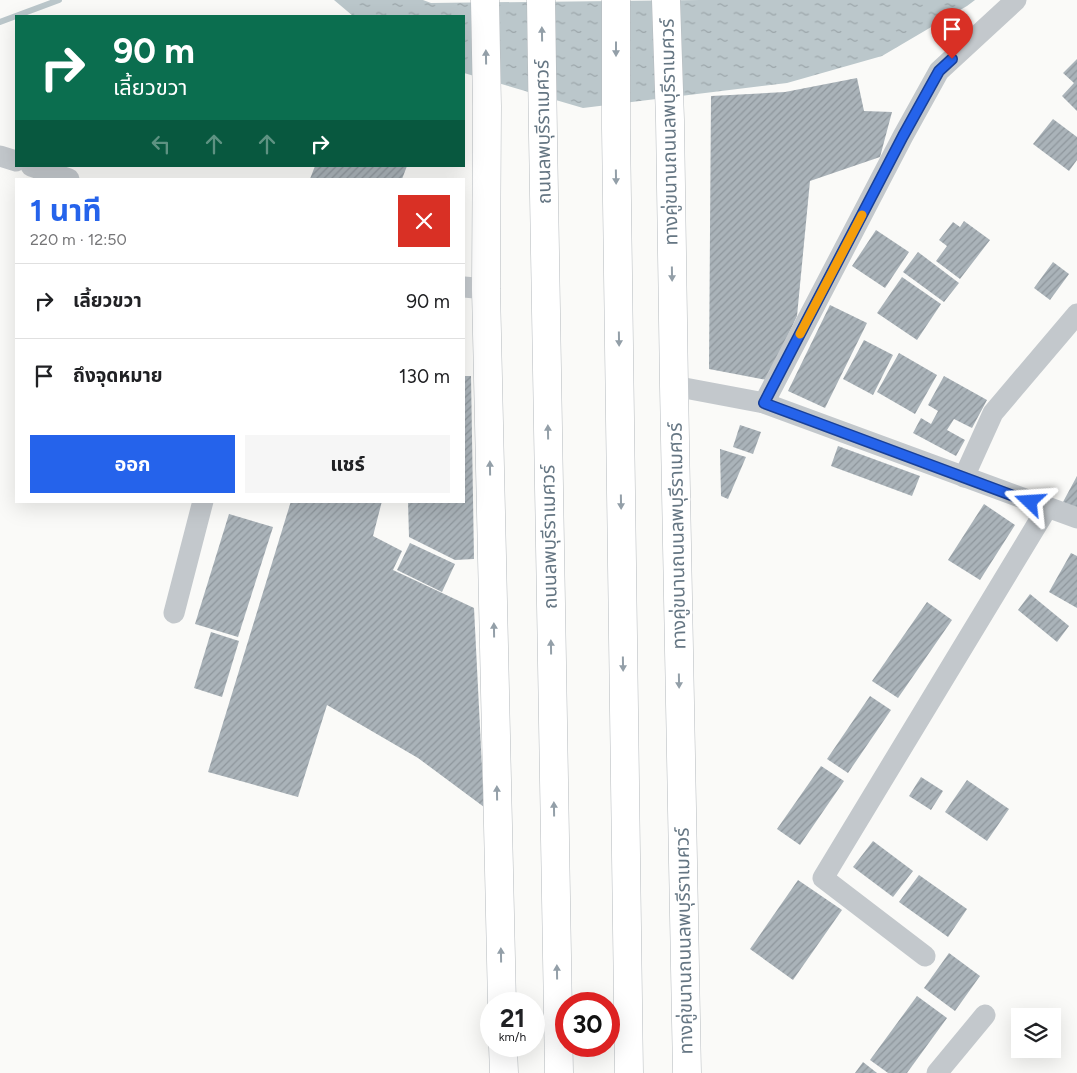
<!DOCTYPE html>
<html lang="th">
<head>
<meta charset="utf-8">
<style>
	:root { --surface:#fff; --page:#f6f6f6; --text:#202124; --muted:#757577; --line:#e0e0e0; --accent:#2563eb }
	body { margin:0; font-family:Figtree,"Noto Sans Thai",sans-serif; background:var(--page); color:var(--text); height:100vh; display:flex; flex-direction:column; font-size:19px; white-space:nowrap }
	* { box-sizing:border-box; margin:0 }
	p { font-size:16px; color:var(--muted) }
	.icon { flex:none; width:28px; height:28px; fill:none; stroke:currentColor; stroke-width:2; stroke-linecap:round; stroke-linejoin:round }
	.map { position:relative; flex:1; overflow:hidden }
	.sheet { position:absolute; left:15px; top:178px; width:450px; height:325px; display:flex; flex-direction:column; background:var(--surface); border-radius:0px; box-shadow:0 5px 20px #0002 }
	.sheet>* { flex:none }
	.guide { position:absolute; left:15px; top:15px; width:450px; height:152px; border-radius:0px; box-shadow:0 5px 20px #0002; background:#0b6e4f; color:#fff; overflow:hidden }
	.buttons { position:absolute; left:1011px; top:1008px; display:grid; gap:10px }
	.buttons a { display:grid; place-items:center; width:50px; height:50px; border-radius:0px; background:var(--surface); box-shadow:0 5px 20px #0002; font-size:25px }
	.speed { position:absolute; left:480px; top:992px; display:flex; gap:10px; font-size:25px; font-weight:700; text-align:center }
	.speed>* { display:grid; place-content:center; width:65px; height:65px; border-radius:50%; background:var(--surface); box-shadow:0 5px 20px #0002; line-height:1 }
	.speed small { font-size:12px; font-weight:400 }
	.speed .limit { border:8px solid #d22; background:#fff; color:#111 }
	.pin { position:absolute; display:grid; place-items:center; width:42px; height:42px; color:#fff; margin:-51px -21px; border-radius:50% 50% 50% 0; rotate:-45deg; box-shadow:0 0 5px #0007 }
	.pin .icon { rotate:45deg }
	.me { position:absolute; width:55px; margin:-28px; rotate:290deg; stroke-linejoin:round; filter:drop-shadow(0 0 4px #0008) }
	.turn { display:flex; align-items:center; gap:18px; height:105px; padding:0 15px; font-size:22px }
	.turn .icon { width:65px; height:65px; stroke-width:2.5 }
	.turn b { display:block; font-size:35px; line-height:42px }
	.lanes { display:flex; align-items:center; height:48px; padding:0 15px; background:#0003; justify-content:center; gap:25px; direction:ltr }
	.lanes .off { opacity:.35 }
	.round { display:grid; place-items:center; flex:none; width:52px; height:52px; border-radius:0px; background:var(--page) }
	.head { display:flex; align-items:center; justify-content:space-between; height:85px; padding:0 15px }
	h1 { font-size:30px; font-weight:700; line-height:38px; color:var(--accent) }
	.action { display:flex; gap:10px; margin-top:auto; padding:10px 15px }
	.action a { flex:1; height:58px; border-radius:0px; background:var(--accent); color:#fff; font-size:20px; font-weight:700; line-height:58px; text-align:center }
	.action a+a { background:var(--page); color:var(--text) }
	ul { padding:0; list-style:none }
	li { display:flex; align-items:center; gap:15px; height:75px; padding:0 15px; border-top:1px solid var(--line) }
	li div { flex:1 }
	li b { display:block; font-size:19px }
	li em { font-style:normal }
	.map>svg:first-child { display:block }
</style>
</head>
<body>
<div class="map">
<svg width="1077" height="1073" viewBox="0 0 1077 1073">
	<defs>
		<pattern id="water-ripples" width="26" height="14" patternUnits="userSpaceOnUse" patternTransform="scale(1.25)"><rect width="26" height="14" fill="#bbc7cb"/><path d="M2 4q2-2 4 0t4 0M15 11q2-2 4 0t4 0" fill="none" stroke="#9ca6aa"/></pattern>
		<pattern id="building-hatch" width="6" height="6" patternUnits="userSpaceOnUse" patternTransform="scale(1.25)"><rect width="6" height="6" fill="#aab3b9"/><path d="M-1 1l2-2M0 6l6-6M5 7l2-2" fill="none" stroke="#8e969c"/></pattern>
	</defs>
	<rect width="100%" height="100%" fill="#fafaf8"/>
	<polygon fill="url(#water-ripples)" points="334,0 423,0 431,3 699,0 975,0 967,6 882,56 787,83 583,108 464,73 464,16 353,16"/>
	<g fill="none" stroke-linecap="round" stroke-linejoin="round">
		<polyline stroke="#bbc7cb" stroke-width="6" points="0,22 59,0"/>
	</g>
	<g fill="url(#building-hatch)">
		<polygon points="1077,59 1077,111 1062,96 1074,83 1063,73"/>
		<polygon points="857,78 864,111 892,112 880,157 810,181 797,316 767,380 709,369 711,96 785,92"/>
		<polygon points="1053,119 1077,137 1077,160 1069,171 1033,144"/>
		<polygon points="315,166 407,166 402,179 310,179"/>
		<polygon points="964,221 990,240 960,279 936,261 947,246 939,240 953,222 960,227"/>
		<polygon points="876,230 909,252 885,288 852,266"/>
		<polygon points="918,252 959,283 944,302 903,272"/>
		<polygon points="1053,262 1069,274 1050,300 1034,288"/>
		<polygon points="902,277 941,304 917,340 877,313"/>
		<polygon points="830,305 867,323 825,408 788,391"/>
		<polygon points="864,340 893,355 873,395 843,379"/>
		<polygon points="899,353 937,375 915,414 877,392"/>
		<polygon points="464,376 471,376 474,559 455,560 409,537 408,501 464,501"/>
		<polygon points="944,376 987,400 972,428 954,419 947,430 965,440 956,456 913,433 921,418 931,424 938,411 928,405"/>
		<polygon points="740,425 761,432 753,454 733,447"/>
		<polygon points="838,446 920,476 912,496 831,466"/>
		<polygon points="720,449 746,457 728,499 721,496"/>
		<polygon points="1077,476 1077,510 1063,502"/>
		<polygon points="291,501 382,501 373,536 402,551 393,570 474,608 484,807 418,758 327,705 298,797 208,772"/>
		<polygon points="984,504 1015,525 980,580 948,560"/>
		<polygon points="229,514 273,527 238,637 195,624"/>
		<polygon points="410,543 455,564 442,592 397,570"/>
		<polygon points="1071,553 1077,556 1077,608 1049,592"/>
		<polygon points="1030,594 1069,626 1057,642 1018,610"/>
		<polygon points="927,602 952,620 898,698 872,681"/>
		<polygon points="211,632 239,641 222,697 194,688"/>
		<polygon points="870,696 891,710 848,773 827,759"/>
		<polygon points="821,766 844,781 800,845 777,829"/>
		<polygon points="921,777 943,791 931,810 909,796"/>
		<polygon points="967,780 1009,809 987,841 945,812"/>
		<polygon points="873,841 913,871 893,897 853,867"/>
		<polygon points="919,875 967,909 948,937 899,902"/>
		<polygon points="798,880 842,910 793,980 750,949"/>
		<polygon points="949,953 980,976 955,1011 924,988"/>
		<polygon points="917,996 947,1018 907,1073 888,1073 870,1060"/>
		<polygon points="863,1062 877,1073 855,1073"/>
	</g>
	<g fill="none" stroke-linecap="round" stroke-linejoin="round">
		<defs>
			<g id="major">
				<polyline points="485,0 487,106 486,289 502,1004"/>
				<polyline points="541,0 543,135 559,1073"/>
				<polyline points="616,0 616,128 629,1073"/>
				<polyline points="666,0 670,120 674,386 687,1073"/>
				<polyline points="503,1046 504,1073"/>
			</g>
		</defs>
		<use href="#major" stroke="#b5babe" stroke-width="29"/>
		<g stroke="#c3c8cc" stroke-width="21">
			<polyline points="0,156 16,161"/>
			<polyline points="31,166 69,179"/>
			<polyline points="464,287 486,289"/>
			<polyline points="674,386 764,403 1077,518"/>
			<polyline points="764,403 903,136 939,71 1016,0"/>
			<polyline points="964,477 993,413 1077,314"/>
			<polyline points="174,613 203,501"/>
			<polyline points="925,956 823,878 1047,508"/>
			<polyline points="937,1073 985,1015"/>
		</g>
		<use href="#major" stroke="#fff" stroke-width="28"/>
	</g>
	<defs><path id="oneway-solid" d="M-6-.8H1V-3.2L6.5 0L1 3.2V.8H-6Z" transform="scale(1.25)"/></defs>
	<g fill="#939fa8">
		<use href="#oneway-solid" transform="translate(542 34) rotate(-91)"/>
		<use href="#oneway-solid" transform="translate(616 49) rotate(90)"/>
		<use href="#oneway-solid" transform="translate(486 57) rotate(-91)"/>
		<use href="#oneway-solid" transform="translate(616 177) rotate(89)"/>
		<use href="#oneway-solid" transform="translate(672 274) rotate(89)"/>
		<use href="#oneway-solid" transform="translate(619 339) rotate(89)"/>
		<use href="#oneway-solid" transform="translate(548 432) rotate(-91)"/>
		<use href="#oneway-solid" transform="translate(490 468) rotate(-91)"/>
		<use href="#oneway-solid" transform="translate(621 502) rotate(89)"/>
		<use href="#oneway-solid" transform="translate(494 630) rotate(-91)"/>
		<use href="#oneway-solid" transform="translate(551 647) rotate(-91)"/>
		<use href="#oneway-solid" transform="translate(623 664) rotate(89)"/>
		<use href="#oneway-solid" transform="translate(679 681) rotate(89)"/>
		<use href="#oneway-solid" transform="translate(497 793) rotate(-91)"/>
		<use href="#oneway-solid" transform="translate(554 809) rotate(-91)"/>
		<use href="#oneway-solid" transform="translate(501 955) rotate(-91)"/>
		<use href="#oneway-solid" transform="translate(557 972) rotate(-91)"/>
	</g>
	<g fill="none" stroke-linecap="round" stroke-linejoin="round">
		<defs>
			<polyline id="route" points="952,59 939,71 903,136 764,403 1030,502"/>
		</defs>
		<use href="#route" stroke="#184099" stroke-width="12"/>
		<use href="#route" stroke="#2563eb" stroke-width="9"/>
		<polyline stroke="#f59e0b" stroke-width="9" points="800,334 862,215"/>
	</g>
	<g text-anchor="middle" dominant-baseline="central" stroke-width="5" stroke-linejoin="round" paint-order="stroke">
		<g font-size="19" fill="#657683" stroke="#fff">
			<text transform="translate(543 132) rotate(-91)">ถนนลพบุรีราเมศวร์</text>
			<text transform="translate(669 132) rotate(-91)">ทางคู่ขนานถนนลพบุรีราเมศวร์</text>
			<text transform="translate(677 536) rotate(-91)">ทางคู่ขนานถนนลพบุรีราเมศวร์</text>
			<text transform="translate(549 537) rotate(-91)">ถนนลพบุรีราเมศวร์</text>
			<text transform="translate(684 941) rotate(-91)">ทางคู่ขนานถนนลพบุรีราเมศวร์</text>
		</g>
	</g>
</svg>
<div class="buttons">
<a><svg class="icon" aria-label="layers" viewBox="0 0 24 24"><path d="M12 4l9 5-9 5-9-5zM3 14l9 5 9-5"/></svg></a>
</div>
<div class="speed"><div>21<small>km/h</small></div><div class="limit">30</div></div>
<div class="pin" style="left:952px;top:59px;background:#d93025"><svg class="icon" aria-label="arrive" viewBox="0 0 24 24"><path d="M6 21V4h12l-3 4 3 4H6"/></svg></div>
<svg class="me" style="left:1030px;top:502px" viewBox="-20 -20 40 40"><path d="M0-17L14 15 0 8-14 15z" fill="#2563eb" stroke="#fff" stroke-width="4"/></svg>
<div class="guide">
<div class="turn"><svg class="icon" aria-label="right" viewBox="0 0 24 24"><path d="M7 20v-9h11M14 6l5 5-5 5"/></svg><div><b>90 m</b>เลี้ยวขวา</div></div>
<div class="lanes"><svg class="icon off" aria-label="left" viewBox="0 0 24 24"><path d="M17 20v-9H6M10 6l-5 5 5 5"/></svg><svg class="icon off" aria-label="ahead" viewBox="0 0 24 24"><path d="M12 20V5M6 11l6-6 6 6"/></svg><svg class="icon off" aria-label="ahead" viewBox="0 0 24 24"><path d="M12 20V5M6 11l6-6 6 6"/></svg><svg class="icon" aria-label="right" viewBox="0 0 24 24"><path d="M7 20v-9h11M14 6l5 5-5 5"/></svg></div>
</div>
<section class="sheet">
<div class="head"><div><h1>1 นาที</h1><p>220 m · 12:50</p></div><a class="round" style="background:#d93025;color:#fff"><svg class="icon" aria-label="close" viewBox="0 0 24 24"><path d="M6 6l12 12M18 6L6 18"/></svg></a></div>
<ul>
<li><svg class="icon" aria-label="right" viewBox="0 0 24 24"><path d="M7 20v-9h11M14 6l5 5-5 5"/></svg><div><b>เลี้ยวขวา</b></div><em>90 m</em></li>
<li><svg class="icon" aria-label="arrive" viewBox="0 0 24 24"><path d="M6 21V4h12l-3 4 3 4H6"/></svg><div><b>ถึงจุดหมาย</b></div><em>130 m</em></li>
</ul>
<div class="action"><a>ออก</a><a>แชร์</a></div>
</section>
</div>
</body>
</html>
